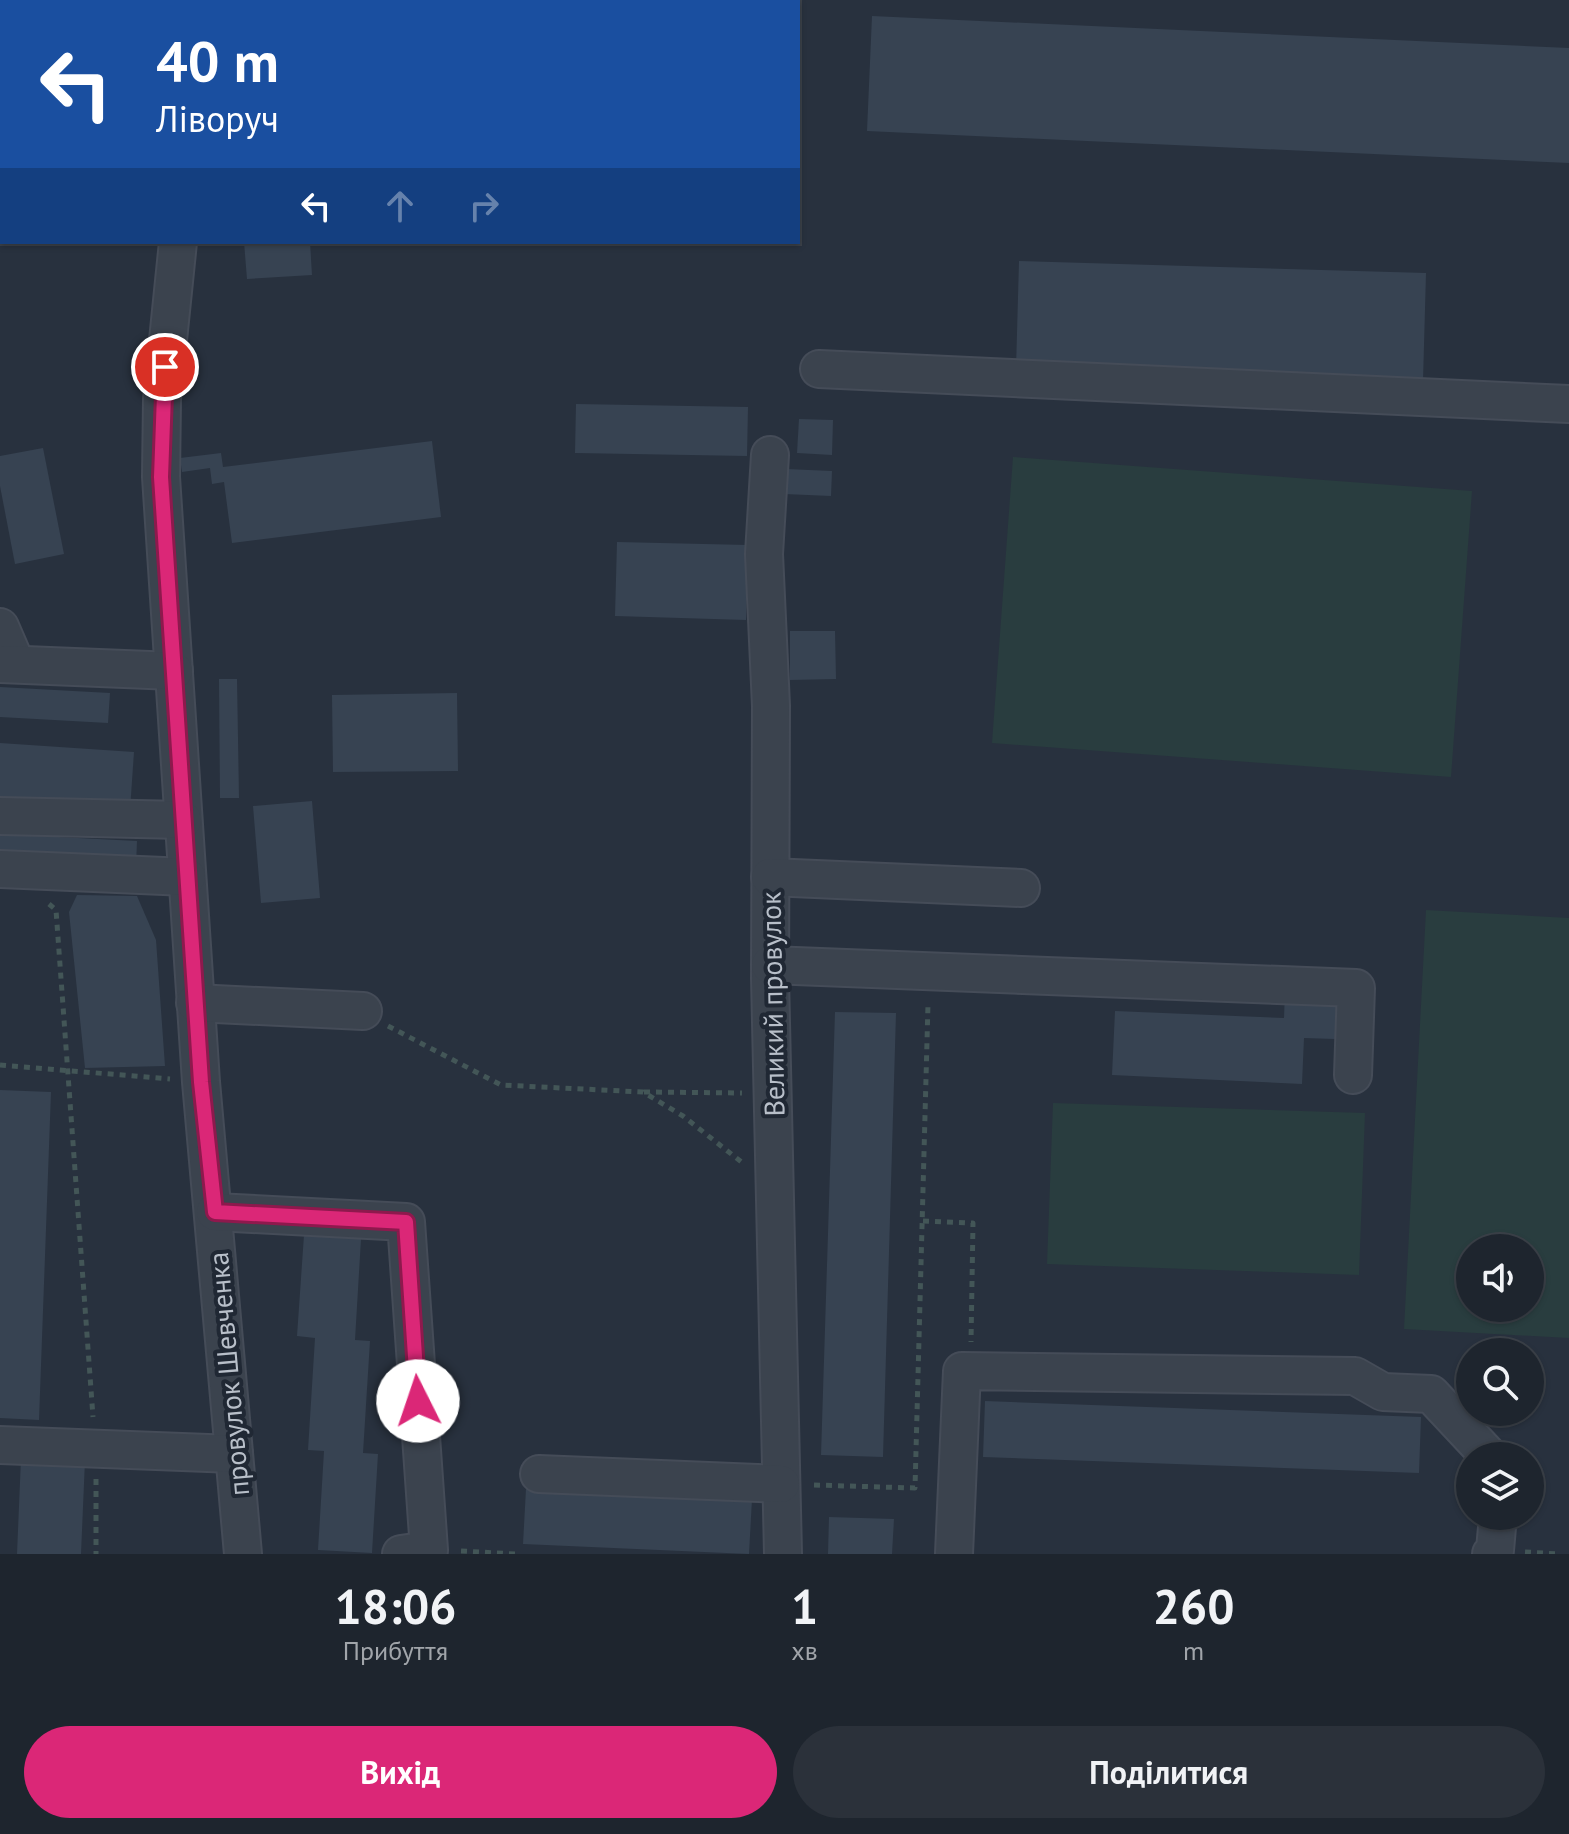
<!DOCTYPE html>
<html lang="uk">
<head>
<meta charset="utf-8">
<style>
	:root { --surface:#1e252e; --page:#2b313a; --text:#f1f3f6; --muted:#a1a5aa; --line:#3c424a; --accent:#db2777 }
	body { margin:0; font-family:"PT Sans",sans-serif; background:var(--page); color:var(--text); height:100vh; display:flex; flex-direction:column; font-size:30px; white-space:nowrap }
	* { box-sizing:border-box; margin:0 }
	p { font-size:26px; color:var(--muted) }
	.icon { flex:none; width:44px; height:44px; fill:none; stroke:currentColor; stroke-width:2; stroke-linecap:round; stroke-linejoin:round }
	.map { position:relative; height:1554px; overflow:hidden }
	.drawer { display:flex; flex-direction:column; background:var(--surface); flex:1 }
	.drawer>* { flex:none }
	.hud { position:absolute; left:0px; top:0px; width:800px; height:244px; box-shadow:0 2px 6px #0004,0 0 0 2px var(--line); background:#1a4fa0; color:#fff; overflow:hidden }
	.buttons { position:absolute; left:1456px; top:1234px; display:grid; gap:16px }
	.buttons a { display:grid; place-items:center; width:88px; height:88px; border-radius:50%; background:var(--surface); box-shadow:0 2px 6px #0004,0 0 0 2px var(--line); font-size:40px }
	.pin { position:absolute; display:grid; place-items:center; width:68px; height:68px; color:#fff; margin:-34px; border:4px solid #fff; border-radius:50%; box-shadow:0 2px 8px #0007 }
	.me { position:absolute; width:88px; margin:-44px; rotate:356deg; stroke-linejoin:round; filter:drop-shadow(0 0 6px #0008) }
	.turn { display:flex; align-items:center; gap:28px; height:168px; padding:0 24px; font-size:36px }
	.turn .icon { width:104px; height:104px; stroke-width:2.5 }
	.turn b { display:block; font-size:56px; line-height:68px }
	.lanes { display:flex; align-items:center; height:76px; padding:0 24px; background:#0003; justify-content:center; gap:40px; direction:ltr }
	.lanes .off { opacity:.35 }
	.eta { display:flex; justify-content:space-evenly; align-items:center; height:136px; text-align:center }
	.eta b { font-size:48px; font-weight:800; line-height:56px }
	.action { display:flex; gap:16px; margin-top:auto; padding:16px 24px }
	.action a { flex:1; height:92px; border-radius:48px; background:var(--accent); color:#fff; font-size:32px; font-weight:800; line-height:92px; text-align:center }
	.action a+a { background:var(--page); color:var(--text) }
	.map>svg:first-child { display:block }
</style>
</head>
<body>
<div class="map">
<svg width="1569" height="1554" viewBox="0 0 1569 1554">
	<rect width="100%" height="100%" fill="#28313e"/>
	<g fill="#293d3f" fill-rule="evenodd">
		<polygon points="1013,457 1472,491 1451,777 992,743"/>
		<path d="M1426,910L1569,918V1338L1404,1329ZM1530,1248V1308H1470V1248Z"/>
		<polygon points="1053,1103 1365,1113 1359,1275 1047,1264"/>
	</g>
	<g fill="#374352">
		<polygon points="872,16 1569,48 1569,163 867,131"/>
		<polygon points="244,242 310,242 312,275 247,279"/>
		<polygon points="1019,261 1426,273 1423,381 1016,369"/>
		<polygon points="576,404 748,407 747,456 575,453"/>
		<polygon points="799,419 833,420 832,455 797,453"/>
		<polygon points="432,441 441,517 232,543 224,482 212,484 210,468 182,472 180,458 221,453 223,467"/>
		<polygon points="43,448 64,554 15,564 0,486 0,456"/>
		<polygon points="786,469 832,471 831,496 784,494"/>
		<polygon points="617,542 748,545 746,620 615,616"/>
		<polygon points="790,631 835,631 836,679 790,680"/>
		<polygon points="219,679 237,679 239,798 220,798"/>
		<polygon points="0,687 110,693 108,723 0,717"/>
		<polygon points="457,693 458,771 333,772 332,695"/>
		<polygon points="0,743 134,752 130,810 0,801"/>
		<polygon points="312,801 320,898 261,903 253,806"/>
		<polygon points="0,834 137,841 136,866 0,859"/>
		<polygon points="77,895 137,896 156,940 165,1066 85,1068 69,912"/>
		<polygon points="1285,991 1337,993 1335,1039 1304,1038 1302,1084 1112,1075 1115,1011 1284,1018"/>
		<polygon points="835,1012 896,1013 883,1457 821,1455"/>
		<polygon points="0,1090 51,1092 39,1420 0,1418"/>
		<polygon points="304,1235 361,1239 355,1340 370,1341 363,1453 378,1454 372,1553 318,1550 324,1451 308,1450 315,1338 297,1336"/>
		<polygon points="985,1401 1421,1417 1419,1473 983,1457"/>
		<polygon points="21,1458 85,1460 81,1554 17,1554"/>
		<polygon points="526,1489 752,1499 749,1554 523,1544"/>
		<polygon points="829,1517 894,1519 892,1554 828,1554"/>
	</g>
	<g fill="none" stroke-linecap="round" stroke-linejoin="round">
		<defs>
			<g id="minor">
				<polyline points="166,0 166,2"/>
				<polyline points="393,0 393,2"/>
				<polyline points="178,242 162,399 161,477 201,1082 243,1554"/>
				<polyline points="819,369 1569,404"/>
				<polyline points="770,455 764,554 771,706 770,978 783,1554"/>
				<polyline points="0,627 16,664"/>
				<polyline points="0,664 174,671"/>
				<polyline points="0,816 183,820"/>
				<polyline points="0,869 187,877"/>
				<polyline points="770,877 1021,888"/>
				<polyline points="770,965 1356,988 1353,1075"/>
				<polyline points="195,1003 363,1011"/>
				<polyline points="215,1212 406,1222 429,1550 401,1554"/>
				<polyline points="0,1445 234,1454"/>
				<polyline points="539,1474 781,1484"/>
				<polyline points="954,1554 962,1371 1355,1376 1383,1392 1431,1394 1489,1456"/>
				<polyline points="1491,1554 1495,1550 1498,1516"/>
			</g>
		</defs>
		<use href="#minor" stroke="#454c58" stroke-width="40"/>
		<g stroke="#435657" stroke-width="5" stroke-dasharray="6 6" stroke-linecap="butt">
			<polyline points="49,904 56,910 93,1417"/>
			<polyline points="388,1026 501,1085 643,1092 683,1116 744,1164"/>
			<polyline points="0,1065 170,1079"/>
			<polyline points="644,1092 742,1093"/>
			<polyline points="923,1221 973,1223 971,1342"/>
			<polyline points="96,1479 96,1554"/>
			<polyline points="814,1485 915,1488 928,1004"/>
			<polyline points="461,1551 515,1554"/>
			<polyline points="1525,1552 1559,1554"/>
		</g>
		<use href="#minor" stroke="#3b434e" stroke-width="36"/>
	</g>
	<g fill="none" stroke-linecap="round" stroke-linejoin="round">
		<defs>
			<polyline id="route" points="165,367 161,477 201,1082 215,1212 406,1222 418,1401"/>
		</defs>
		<use href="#route" stroke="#8e194d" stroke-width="20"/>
		<use href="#route" stroke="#db2777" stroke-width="14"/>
	</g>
	<g text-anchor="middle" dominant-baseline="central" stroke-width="8" stroke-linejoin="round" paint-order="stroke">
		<g font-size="28" fill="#b8bfc9" stroke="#202834">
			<text transform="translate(772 1004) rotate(-91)">Великий провулок</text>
			<text transform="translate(228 1374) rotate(-95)">провулок Шевченка</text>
		</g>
	</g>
</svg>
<div class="buttons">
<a><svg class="icon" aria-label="sound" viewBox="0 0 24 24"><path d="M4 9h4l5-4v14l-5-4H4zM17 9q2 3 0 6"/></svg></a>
<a><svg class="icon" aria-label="search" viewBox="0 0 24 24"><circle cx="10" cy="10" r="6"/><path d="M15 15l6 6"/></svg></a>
<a><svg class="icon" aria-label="layers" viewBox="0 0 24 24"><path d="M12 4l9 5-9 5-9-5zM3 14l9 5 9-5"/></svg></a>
</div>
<div class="pin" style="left:165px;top:367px;background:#d93025"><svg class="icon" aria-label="arrive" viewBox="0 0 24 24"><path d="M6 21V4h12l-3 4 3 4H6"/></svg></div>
<svg class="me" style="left:418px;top:1401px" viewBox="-20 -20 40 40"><circle r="19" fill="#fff"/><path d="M0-13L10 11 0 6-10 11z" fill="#db2777"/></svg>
<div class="hud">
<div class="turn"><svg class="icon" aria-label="left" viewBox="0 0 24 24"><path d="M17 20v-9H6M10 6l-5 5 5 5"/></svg><div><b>40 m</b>Ліворуч</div></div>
<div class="lanes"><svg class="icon" aria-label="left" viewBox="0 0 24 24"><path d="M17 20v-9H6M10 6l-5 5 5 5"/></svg><svg class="icon off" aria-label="ahead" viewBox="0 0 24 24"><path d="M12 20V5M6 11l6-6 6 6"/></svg><svg class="icon off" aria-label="right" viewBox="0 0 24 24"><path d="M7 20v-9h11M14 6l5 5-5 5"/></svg></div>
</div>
</div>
<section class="drawer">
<div class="eta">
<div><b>18:06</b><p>Прибуття</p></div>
<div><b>1</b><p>хв</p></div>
<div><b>260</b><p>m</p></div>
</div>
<div class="action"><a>Вихід</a><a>Поділитися</a></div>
</section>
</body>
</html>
